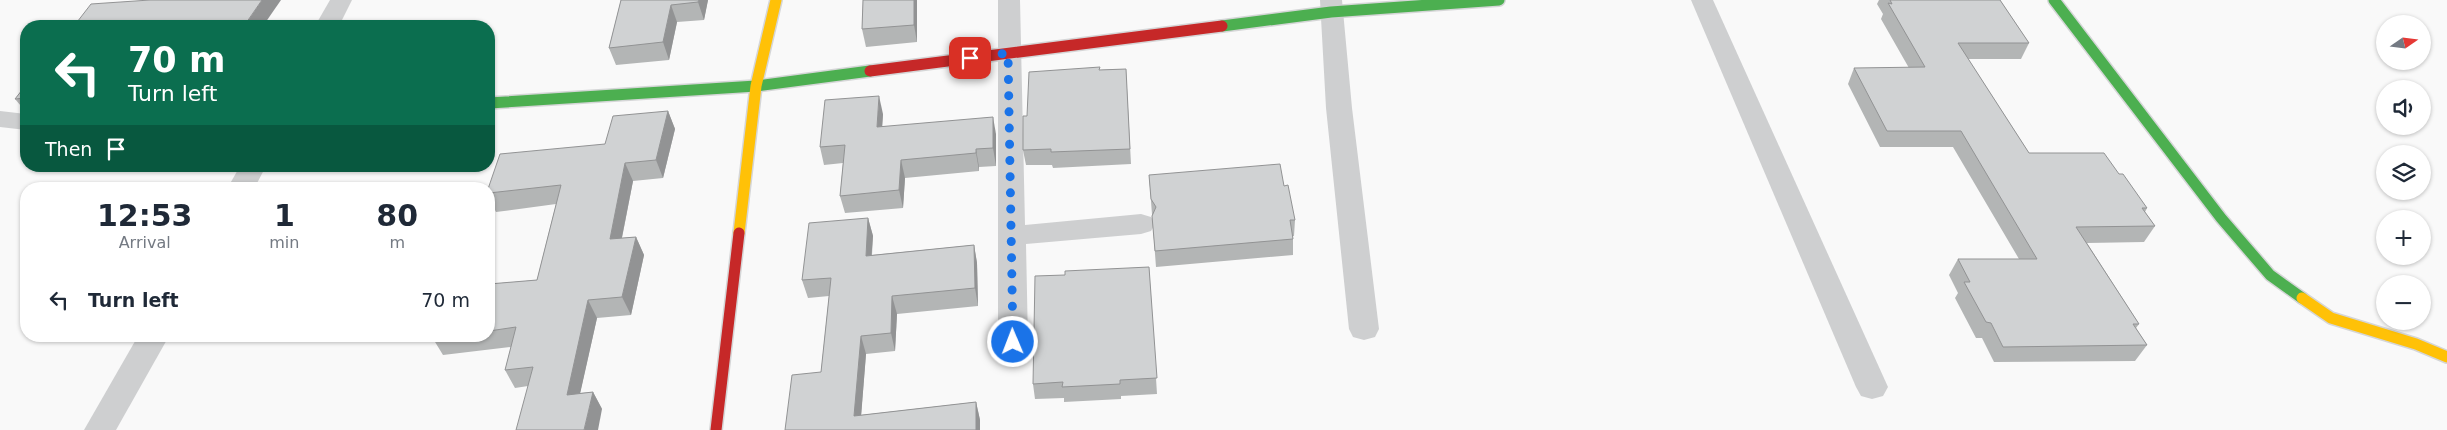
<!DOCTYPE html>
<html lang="en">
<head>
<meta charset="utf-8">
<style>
	:root { --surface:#fff; --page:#f6f6f7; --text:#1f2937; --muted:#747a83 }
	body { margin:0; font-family:"DejaVu Sans",sans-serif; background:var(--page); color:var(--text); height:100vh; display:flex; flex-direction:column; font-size:19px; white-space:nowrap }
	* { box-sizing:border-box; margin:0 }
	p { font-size:16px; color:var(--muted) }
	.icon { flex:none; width:28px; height:28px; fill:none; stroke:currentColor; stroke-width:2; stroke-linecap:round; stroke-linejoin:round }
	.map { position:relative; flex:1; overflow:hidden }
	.side { position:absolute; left:20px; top:182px; width:475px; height:160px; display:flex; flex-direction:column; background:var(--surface); border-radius:20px; box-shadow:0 1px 4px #0004 }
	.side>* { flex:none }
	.guide { position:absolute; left:20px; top:20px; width:475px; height:152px; border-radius:20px; box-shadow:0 1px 4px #0004; background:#0b6e4f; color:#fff; overflow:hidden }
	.needle { width:32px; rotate:76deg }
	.controls { position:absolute; left:2376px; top:15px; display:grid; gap:10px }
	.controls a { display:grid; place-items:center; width:55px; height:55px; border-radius:50%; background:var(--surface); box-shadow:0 1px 4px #0004; font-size:25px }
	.pin { position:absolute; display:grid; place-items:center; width:42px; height:42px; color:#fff; margin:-21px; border-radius:10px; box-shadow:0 2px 8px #0006 }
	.me { position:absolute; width:55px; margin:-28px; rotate:359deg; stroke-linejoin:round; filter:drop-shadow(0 0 4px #0008) }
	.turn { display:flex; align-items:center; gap:18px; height:105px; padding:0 25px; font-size:22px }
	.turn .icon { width:65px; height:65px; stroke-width:2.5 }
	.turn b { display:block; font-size:35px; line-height:42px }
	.then { display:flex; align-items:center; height:48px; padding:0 25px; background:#0003; gap:10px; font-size:19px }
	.eta { display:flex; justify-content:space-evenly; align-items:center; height:85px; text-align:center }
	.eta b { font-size:30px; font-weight:800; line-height:35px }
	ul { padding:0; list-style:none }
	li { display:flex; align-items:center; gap:15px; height:65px; padding:0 25px }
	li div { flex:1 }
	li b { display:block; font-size:19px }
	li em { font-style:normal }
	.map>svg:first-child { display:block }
</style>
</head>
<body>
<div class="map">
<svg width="2447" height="430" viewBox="0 0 2447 430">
	<rect width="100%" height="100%" fill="#f9f9f9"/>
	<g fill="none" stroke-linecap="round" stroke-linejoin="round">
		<defs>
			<g id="fast">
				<polyline points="2054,0 2221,218 2270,275 2302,298"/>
				<polyline points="1222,26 1331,12 1499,0"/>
				<polyline points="489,103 756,86 870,71"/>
			</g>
			<g id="slow">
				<polyline points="739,233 756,86 776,0"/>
				<polyline points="2302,298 2331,318 2416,344 2447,357"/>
			</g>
			<g id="jam">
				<polyline points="870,71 1222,26"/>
				<polyline points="716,430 739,233"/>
			</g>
		</defs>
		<use href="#fast" stroke="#d5d6d7" stroke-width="14"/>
		<use href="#slow" stroke="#d5d6d7" stroke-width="14"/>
		<use href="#jam" stroke="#d5d6d7" stroke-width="14"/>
		<g fill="#cecfd0" fill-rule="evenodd">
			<polygon points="330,0 352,0 339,26 315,26"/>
			<polygon points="998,0 1020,0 1025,225 1141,214 1151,217 1155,224 1151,231 1141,234 1026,244 1028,342 1024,350 1013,353 1002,350 998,342"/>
			<polygon points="1320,0 1342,0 1352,108 1379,329 1375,337 1364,340 1353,337 1349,329 1326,108"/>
			<polygon points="1691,0 1713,0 1888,387 1883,396 1872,399 1861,396 1856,387"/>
			<polygon points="0,111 26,114 26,130 0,127"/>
			<polygon points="240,166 266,166 254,189 227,189"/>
			<polygon points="138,336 169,336 116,430 84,430"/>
		</g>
		<use href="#fast" stroke="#4caf50" stroke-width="11"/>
		<use href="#slow" stroke="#ffc107" stroke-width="11"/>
		<use href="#jam" stroke="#c62828" stroke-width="11"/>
	</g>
	<g fill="#b3b5b5">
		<polygon points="621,0 708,0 704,20 677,22 669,60 616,65 609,48"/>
		<polygon points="863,0 917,0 917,42 866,47 862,29"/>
		<polygon points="1879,0 2000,0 2029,43 2021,59 1968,59 2029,153 2119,174 2147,208 2145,212 2155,226 2144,242 2087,243 2139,324 2136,328 2147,345 2135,361 1994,362 1982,338 1976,338 1955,298 1958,293 1949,275 1958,259 2019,259 1953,147 1880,147 1848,84 1854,68 1909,68 1881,19 1883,14 1877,4"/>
		<polygon points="1126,69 1131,164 1053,168 1052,165 1026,165 1023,150 1100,70"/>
		<polygon points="26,85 26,112 15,99"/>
		<polygon points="668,111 675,129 663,178 633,181 622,238 636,237 644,255 631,315 597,318 580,393 593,392 602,409 528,386 515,388 505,370 511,347 443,355 432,337 433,336 489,336 489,284 537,280 556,204 496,212 489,198 489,189 605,144"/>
		<polygon points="883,114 882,126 996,134 996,166 979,167 979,171 905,178 903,208 845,213 840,196 843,163 824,165 820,147"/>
		<polygon points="1149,175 1284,186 1295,220 1294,236 1293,236 1293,255 1156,267"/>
		<polygon points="868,218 873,236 872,255 974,245 977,263 978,306 897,314 895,351 866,354 861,415 976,402 980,420 785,430 821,372 829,296 808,298 802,280"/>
		<polygon points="1149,267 1157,394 1121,396 1121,399 1064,402 1064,398 1035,399 1033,384 1065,275"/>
	</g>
	<g fill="#929394">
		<polygon points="262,0 281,0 263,26 244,26"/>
		<polygon points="699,0 708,0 704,20 698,2"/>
		<polygon points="914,0 917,0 917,42 914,25"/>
		<polygon points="671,5 677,22 669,60 663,42"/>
		<polygon points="879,96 883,114 881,145 877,127"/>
		<polygon points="668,111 675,129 663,178 656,160"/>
		<polygon points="993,117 996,134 996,166 993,148"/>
		<polygon points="976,149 979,167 979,171 976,153"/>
		<polygon points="901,160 905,178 903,208 899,190"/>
		<polygon points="625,163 633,181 618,257 610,239"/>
		<polygon points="868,218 873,236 870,274 866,256"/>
		<polygon points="636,237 644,255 631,315 622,297"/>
		<polygon points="974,245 977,263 978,306 975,288"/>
		<polygon points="892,296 897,314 895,351 891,333"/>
		<polygon points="588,300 597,318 576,412 567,395"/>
		<polygon points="861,336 866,354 860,430 854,416"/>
		<polygon points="593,392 602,409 598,430 584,430"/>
		<polygon points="976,402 980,420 980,430 976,430"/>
	</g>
	<g fill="#d0d2d3" stroke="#929394">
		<polygon points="150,0 262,0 244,26 74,26 91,4"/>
		<polygon points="621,0 699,0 698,2 671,5 663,42 609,48"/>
		<polygon points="863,0 914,0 914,25 862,29"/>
		<polygon points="1890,0 2000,0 2029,43 1958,43 2029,153 2104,153 2119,174 2123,174 2147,208 2142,208 2155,226 2076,227 2139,324 2133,324 2147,345 2003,347 1991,323 1986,322 1964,282 1970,282 1958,259 2037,259 1961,131 1887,131 1854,68 1925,67 1888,3 1892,4"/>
		<polygon points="1100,67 1099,70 1126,69 1130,149 1051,152 1051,149 1023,150 1023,116 1027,116 1029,72"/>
		<polygon points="26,85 26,98 15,99"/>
		<polygon points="879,96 877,127 993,117 993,148 976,149 976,153 901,160 899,190 840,196 845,145 820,147 825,100"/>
		<polygon points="668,111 656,160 625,163 610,239 636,237 622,297 588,300 567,395 593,392 584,430 516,430 533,367 505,370 516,327 489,331 489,284 537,280 561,185 489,193 489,189 488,189 500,154 605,144 613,116"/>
		<polygon points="1280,164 1284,186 1288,185 1295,220 1290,220 1293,239 1155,251 1152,216 1156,207 1151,199 1149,175"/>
		<polygon points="868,218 866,256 974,245 975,288 892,296 891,333 861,336 854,416 976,402 976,430 785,430 792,375 821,372 831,278 802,280 809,223"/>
		<polygon points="1149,267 1157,378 1120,380 1120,384 1062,387 1063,382 1033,384 1035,276 1065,275 1065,271"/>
	</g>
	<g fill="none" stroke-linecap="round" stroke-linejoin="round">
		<polyline stroke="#1a73e8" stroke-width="9" stroke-dasharray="0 16.2" points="970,58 1008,53 1013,342"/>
	</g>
</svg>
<div class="controls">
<a><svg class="needle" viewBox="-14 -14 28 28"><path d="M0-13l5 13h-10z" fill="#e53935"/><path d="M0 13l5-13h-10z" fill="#747a83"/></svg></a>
<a><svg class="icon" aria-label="sound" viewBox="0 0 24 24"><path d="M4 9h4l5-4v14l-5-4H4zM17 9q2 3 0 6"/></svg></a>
<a><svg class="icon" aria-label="layers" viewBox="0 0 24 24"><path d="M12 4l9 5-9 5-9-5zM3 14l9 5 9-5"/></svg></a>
<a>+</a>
<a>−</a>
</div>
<div class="pin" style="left:970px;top:58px;background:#d93025"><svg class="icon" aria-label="arrive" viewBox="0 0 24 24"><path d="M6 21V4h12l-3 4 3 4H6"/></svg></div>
<svg class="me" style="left:1013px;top:342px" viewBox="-20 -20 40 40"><circle r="17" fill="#1a73e8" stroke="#fff" stroke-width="3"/><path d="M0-11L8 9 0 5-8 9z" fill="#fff"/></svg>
<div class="guide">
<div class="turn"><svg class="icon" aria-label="left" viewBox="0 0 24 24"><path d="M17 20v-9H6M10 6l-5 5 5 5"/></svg><div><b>70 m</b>Turn left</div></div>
<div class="then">Then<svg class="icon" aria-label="arrive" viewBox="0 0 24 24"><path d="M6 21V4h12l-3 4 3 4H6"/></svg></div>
</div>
<section class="side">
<div class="eta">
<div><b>12:53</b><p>Arrival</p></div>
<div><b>1</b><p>min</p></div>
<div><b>80</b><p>m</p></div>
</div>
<ul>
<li><svg class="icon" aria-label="left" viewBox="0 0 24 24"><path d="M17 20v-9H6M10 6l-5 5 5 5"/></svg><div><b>Turn left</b></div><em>70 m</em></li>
</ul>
</section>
</div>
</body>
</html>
